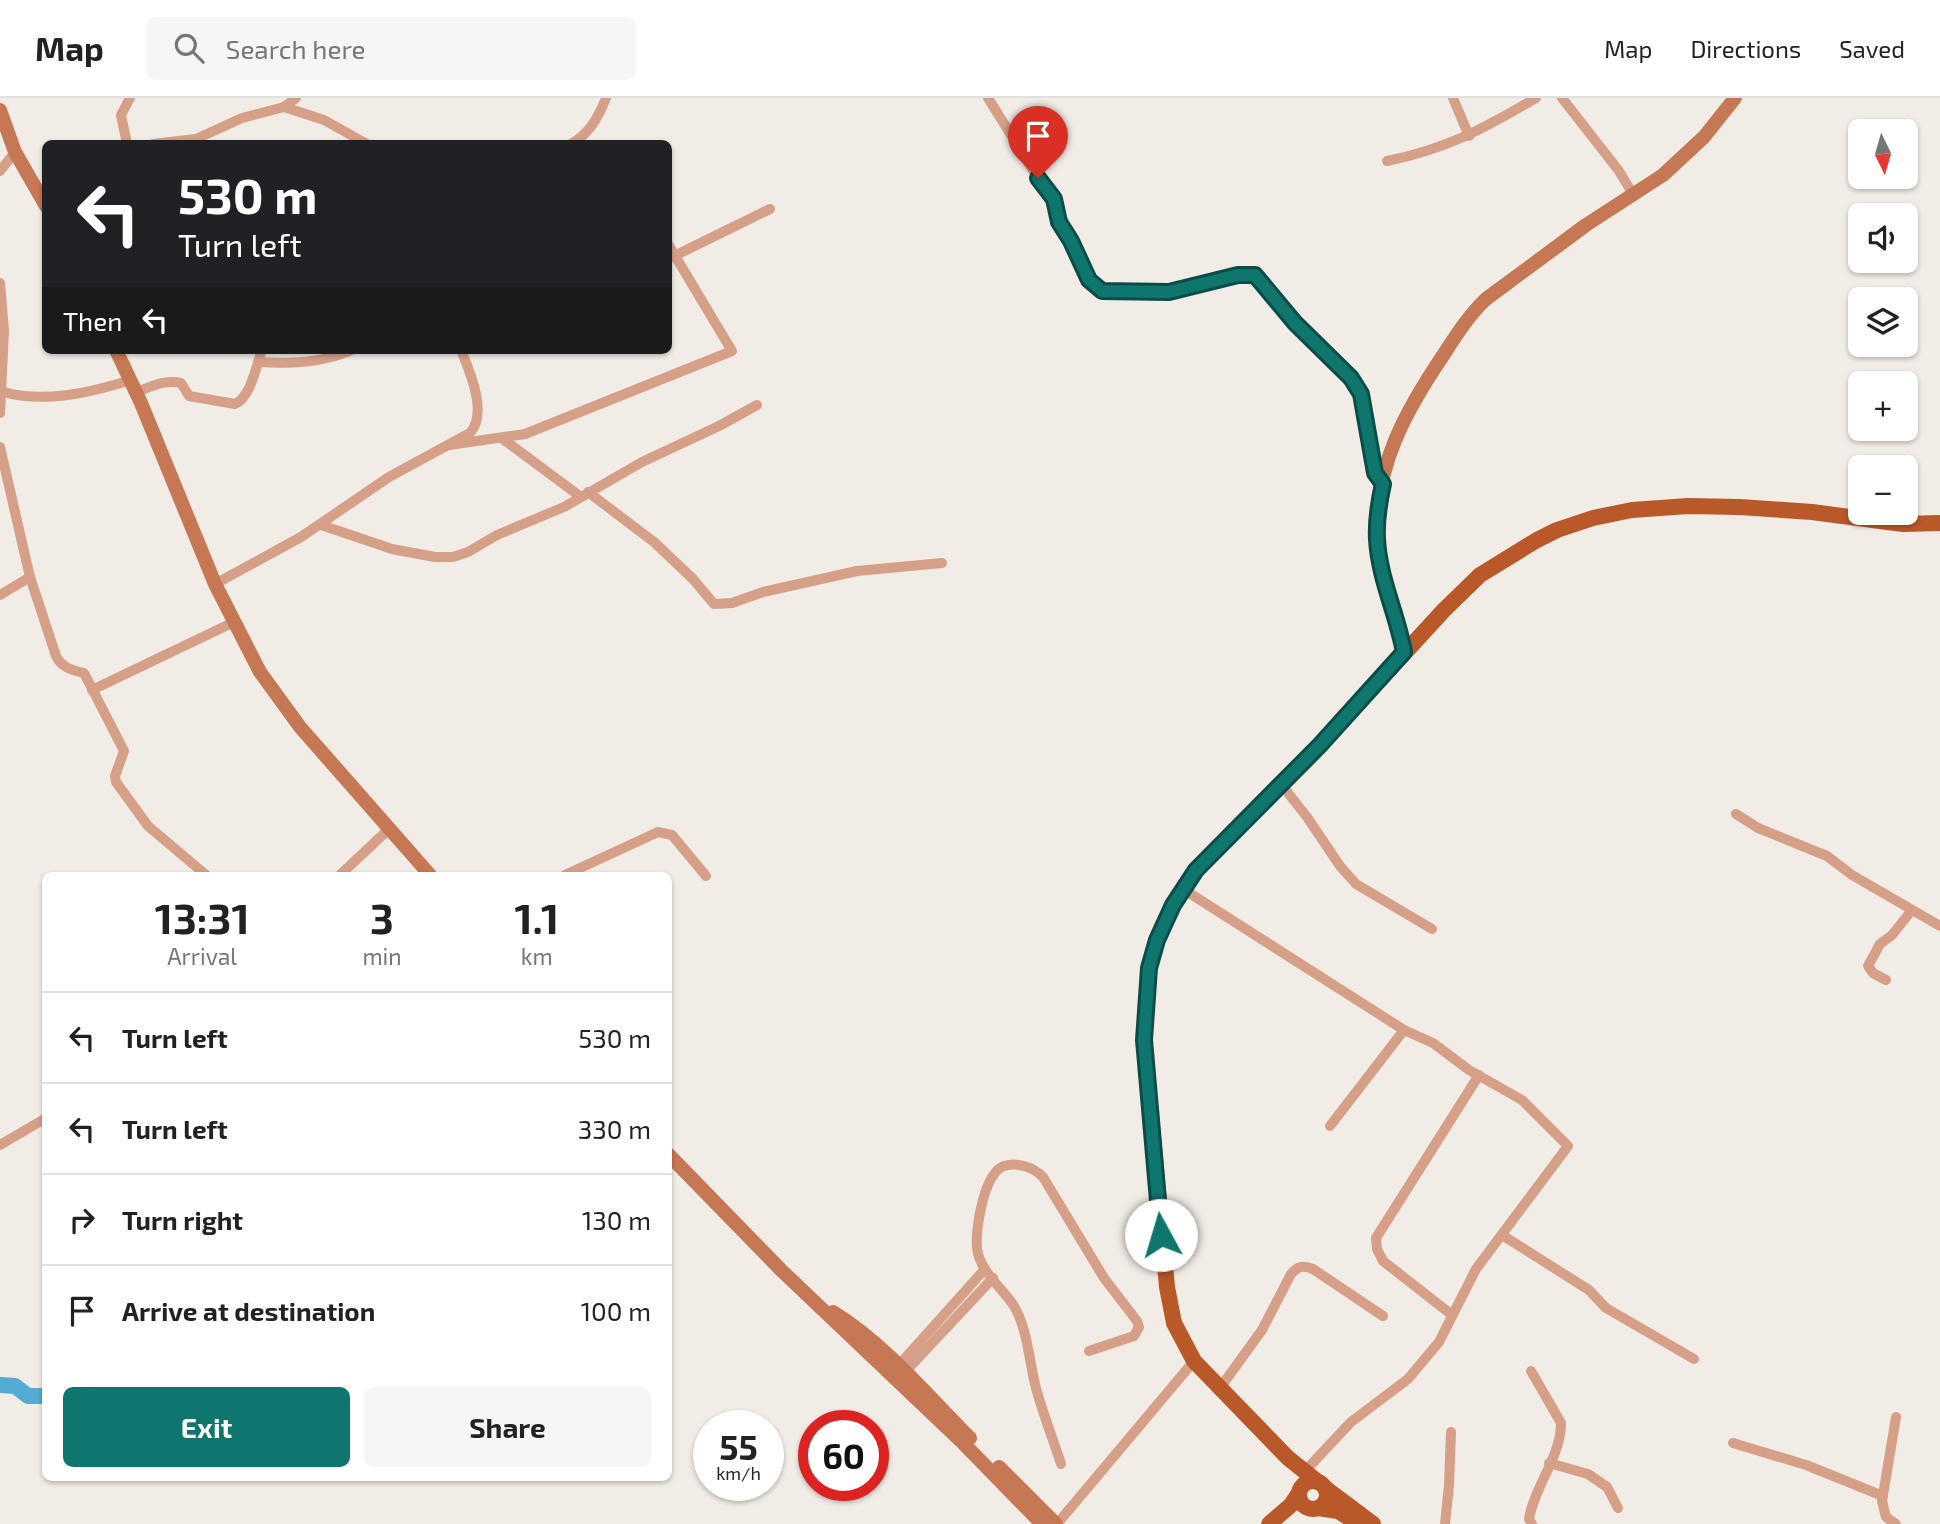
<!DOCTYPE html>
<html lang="en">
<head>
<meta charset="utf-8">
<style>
	:root { --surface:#fff; --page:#f6f6f6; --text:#222; --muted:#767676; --line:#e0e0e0; --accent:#0f766e }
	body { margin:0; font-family:"Exo 2",sans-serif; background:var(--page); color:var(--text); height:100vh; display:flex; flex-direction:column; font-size:26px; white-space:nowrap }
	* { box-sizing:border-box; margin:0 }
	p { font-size:23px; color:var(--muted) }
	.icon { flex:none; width:38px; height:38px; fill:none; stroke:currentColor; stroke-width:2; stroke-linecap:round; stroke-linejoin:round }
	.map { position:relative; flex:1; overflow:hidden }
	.details { position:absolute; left:42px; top:774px; width:630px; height:609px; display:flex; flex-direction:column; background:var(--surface); border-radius:10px; box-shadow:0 2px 5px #0004 }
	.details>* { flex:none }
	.guide { position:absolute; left:42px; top:42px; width:630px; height:214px; border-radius:10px; box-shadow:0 2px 5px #0004; background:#202124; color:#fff; overflow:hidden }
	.needle { width:46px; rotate:175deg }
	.controls { position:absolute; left:1848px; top:21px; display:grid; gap:14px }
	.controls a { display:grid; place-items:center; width:70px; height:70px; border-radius:10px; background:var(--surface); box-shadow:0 2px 5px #0004; font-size:35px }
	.speed { position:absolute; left:693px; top:1312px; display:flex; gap:14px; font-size:35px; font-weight:700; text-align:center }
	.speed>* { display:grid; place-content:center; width:91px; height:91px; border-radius:50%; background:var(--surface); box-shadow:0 2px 5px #0004; line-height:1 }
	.speed small { font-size:18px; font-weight:400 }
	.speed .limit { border:10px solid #d22; background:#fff; color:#111 }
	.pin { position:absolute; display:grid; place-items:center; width:60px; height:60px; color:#fff; margin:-72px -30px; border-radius:50% 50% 50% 0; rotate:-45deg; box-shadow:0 0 7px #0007 }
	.pin .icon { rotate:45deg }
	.me { position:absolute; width:77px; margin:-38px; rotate:354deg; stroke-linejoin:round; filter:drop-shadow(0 0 5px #0008) }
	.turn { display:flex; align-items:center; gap:24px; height:147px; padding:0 21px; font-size:32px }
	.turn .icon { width:91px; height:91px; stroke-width:2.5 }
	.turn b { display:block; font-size:49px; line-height:60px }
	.then { display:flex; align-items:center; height:66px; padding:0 21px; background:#0003; gap:14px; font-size:26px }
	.eta { display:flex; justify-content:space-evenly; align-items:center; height:119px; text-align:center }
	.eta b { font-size:42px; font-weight:700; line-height:49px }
	.cta { display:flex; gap:14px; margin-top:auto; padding:14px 21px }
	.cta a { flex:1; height:80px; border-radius:10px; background:var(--accent); color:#fff; font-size:28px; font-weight:700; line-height:80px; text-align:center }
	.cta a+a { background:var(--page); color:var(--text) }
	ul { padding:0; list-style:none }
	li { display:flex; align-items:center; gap:21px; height:91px; padding:0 21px; border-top:2px solid var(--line) }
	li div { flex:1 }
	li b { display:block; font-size:26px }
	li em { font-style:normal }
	header { display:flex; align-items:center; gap:42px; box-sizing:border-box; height:98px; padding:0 35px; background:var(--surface); border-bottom:2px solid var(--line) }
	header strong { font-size:33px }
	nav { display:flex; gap:38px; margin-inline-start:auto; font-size:24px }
	.search { width:490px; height:63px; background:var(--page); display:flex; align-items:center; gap:18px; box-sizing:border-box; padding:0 24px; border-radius:10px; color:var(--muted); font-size:26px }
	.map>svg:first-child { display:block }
</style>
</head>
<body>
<header>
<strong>Map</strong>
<div class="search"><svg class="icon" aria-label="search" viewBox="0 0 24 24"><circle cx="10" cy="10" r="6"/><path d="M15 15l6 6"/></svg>Search here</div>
<nav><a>Map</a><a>Directions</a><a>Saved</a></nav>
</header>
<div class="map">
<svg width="1940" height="1426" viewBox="0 0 1940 1426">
	<rect width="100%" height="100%" fill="#f1ece5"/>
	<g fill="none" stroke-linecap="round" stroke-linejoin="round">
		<polyline stroke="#52acd3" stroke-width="16" points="0,1287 15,1288 28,1298 46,1298"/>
		<g stroke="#d69f88" stroke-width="10">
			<path d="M988,0L1038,80L1054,101L1059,124L1071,143L1089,182L1097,191L1109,194H1169L1247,175C1266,179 1276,203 1288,217C1310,243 1348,263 1361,297C1372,326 1365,360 1383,386"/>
			<polyline points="1453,0 1469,38"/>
			<polyline points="1562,0 1619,73 1634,98"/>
			<polyline points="284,9 324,22 367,46"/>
			<polyline points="127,46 121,17 130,0"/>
			<polyline points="153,46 196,41 242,20 284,9 296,0"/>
			<path d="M571,46C590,35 598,20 606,0"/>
			<path d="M1387,63C1447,51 1485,30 1536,0"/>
			<polyline points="0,73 15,54"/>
			<polyline points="668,161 770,111"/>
			<polyline points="0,185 4,233 0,315"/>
			<path d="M258,264C290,266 322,265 352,252"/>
			<path d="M0,293C43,306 89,295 131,282"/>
			<path d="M136,294C151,289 165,281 181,285L189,298L235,306C251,299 256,268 262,252"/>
			<polyline points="503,341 581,399"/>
			<polyline points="449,347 525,336 732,253 668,146"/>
			<path d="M0,349L30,479L56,558C62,570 72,572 84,575L124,653L115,678L116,684L148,728L206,777"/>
			<polyline points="588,394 654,444 693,481 714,506 732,505 763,494 857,473 942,465"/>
			<polyline points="321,427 392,451 435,459 453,459 468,454 497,437 564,409 642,364 719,328 757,307"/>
			<path d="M215,486L301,439L389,379L470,335C488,315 470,274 461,252"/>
			<polyline points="0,497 30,479"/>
			<polyline points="92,592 234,524"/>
			<polyline points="1281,686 1307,719 1340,768 1356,786 1432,831"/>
			<polyline points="1736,716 1758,730 1827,758 1852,777 1940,828"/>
			<polyline points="340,777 390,730"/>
			<polyline points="565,777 658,734 672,737 706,778"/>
			<polyline points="1183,791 1404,932 1433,945 1469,972 1522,1002 1568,1048 1476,1171 1439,1244 1408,1281 1351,1324 1305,1373"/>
			<polyline points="1886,882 1873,875 1868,868 1880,846 1892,837 1912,812"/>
			<polyline points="1330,1028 1404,932"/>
			<polyline points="0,1047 46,1020"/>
			<polyline points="1502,1137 1589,1192 1606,1210 1694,1261"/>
			<polyline points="1452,1217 1383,1163 1377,1151 1376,1140 1479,977"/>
			<polyline points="898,1268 985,1171"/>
			<path d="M1531,1273L1561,1325C1561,1359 1534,1389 1529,1421L1532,1426"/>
			<polyline points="904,1275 993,1180"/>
			<path d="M1220,1290L1262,1232L1291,1176C1298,1168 1303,1167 1313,1171L1383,1218"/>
			<polyline points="1733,1345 1806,1367 1883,1398"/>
			<polyline points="1549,1365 1588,1376 1607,1389 1618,1410"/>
			<path d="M1061,1366C1053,1341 1043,1316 1036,1290C1029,1264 1028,1232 1014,1208C1002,1190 979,1172 977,1150C975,1131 984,1075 1004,1068C1018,1064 1033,1069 1043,1079L1104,1180L1137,1223L1139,1229L1134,1238L1089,1253"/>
			<polyline points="1057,1426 1194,1263"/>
			<polyline points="1445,1426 1449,1387 1451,1334"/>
			<polyline points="1896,1426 1886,1419 1882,1403 1896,1319"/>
		</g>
		<g stroke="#c67754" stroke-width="14">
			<polyline points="0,12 15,54 46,108"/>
			<polyline points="116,252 141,305 215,486 260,574 300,629 430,777"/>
			<path d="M1404,554C1397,516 1378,479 1377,439C1374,369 1406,312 1444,256C1457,236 1469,217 1486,201L1586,127L1663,77L1704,39L1735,0"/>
			<polyline points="668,1056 781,1172 964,1346 1042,1426"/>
			<path d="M833,1214C885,1246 927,1297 970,1340"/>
			<polyline points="999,1369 1056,1426"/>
		</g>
		<g stroke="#b95829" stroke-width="16">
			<circle cx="1313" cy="1397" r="14"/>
			<polyline points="1318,1384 1288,1360 1194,1263 1174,1225 1167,1189 1144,942 1149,870 1157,842 1173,807 1196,772 1320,647 1444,512 1480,477 1537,442 1557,432 1593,420 1632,412 1688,408 1740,409 1812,414 1903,426 1940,425"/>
			<polyline points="1325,1390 1373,1426"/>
			<polyline points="1318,1410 1338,1413 1359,1426"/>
			<polyline points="1269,1426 1291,1407 1299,1395"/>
		</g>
	</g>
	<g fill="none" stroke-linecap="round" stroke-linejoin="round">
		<defs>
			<path id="route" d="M1038,80L1054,101L1059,124L1071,143L1089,182L1102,193L1169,194L1238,177H1255L1295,225L1351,280L1361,296L1375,375L1383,386C1379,404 1376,423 1377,441C1379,480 1397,516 1404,554L1320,647L1196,772L1173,807L1157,842L1149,870L1144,942L1161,1137"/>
		</defs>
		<use href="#route" stroke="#0a4d48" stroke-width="18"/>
		<use href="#route" stroke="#0f766e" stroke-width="12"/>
	</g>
</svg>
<div class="controls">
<a><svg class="needle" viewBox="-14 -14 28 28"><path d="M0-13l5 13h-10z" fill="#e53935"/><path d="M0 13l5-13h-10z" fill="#767676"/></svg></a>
<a><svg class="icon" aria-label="sound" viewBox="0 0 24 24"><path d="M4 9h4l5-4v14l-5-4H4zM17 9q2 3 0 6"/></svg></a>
<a><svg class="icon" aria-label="layers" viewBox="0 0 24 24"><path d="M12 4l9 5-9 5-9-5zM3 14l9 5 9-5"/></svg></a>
<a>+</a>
<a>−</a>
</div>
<div class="speed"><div>55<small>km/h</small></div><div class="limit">60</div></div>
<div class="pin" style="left:1038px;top:80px;background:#d93025"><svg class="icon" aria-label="arrive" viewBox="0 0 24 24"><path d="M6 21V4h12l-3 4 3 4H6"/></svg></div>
<svg class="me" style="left:1161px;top:1137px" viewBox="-20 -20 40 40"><circle r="19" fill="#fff"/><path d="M0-13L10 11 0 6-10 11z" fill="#0f766e"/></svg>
<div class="guide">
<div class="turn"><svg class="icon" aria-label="left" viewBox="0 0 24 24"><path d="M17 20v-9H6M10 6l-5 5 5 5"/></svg><div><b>530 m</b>Turn left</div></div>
<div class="then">Then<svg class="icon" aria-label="left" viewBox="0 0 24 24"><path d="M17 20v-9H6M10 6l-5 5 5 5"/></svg></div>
</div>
<section class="details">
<div class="eta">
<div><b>13:31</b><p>Arrival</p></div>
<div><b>3</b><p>min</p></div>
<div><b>1.1</b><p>km</p></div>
</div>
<ul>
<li><svg class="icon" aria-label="left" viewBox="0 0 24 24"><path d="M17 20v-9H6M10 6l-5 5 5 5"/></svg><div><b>Turn left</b></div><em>530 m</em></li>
<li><svg class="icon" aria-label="left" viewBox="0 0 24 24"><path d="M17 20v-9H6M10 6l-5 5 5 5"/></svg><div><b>Turn left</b></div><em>330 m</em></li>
<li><svg class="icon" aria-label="right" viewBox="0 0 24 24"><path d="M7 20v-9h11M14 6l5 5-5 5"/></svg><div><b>Turn right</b></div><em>130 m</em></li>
<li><svg class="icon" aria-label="arrive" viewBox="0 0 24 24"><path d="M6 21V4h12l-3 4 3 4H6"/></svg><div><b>Arrive at destination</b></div><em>100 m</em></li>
</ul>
<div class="cta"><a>Exit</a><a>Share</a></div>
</section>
</div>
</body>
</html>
